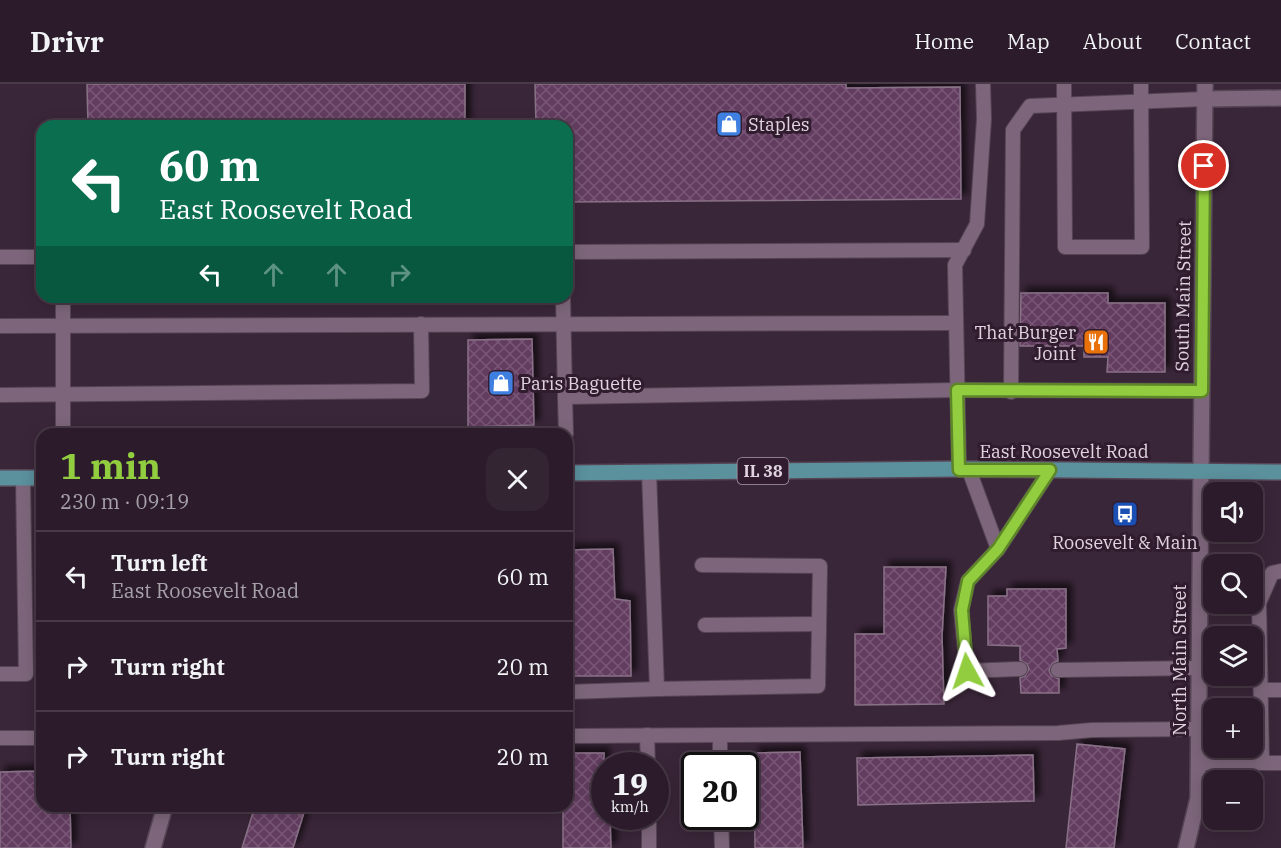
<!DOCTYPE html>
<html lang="en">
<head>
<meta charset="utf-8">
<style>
	:root { --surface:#2c1c2b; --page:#342533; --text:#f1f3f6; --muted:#a6a1a9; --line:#483a47; --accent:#91cd3f }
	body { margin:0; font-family:"IBM Plex Serif",serif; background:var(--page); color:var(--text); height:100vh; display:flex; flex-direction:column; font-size:22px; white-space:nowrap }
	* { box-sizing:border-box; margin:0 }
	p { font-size:20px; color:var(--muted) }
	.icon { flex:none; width:33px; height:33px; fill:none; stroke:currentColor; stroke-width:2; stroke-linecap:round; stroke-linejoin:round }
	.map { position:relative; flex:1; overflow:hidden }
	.details { position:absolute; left:36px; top:344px; width:537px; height:384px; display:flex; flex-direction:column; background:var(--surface); border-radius:18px; box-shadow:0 3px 15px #0003,0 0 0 2px var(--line) }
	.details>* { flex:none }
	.banner { position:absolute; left:36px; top:36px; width:537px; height:183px; border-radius:18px; box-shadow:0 3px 15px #0003,0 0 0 2px var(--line); background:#0b6e4f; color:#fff; overflow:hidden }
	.tools { position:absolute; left:1203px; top:398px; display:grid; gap:12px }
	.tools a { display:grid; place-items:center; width:60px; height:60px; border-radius:12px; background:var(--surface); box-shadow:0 3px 15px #0003,0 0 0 2px var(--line); font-size:30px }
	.speed { position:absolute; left:591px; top:668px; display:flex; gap:12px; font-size:30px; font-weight:700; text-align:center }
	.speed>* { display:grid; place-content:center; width:78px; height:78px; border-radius:50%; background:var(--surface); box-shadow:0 3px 15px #0003,0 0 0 2px var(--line); line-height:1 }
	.speed small { font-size:15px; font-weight:400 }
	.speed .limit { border:3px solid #111; border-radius:9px; background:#fff; color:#111 }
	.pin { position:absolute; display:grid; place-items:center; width:51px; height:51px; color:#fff; margin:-26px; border:3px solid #fff; border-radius:50%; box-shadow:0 2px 6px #0007 }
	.me { position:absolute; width:66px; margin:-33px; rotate:355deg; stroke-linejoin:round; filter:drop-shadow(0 0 4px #0008) }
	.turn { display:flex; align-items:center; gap:21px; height:126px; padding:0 24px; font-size:27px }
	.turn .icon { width:78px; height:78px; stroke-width:2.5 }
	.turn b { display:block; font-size:42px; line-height:51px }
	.lanes { display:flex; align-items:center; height:57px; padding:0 24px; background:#0003; justify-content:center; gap:30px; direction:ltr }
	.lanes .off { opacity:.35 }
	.round { display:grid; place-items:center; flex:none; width:63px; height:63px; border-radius:18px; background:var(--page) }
	.overview { display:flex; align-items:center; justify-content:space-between; height:102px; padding:0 24px }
	h1 { font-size:36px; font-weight:800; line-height:45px; color:var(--accent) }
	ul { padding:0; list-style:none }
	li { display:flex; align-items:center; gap:18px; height:90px; padding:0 24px; border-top:2px solid var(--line) }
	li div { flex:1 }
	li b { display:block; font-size:22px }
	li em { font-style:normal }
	header { display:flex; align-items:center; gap:36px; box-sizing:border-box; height:84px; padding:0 30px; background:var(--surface); border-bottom:2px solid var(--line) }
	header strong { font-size:28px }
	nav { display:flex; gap:33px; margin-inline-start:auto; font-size:21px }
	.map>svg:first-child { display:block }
</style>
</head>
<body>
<header>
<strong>Drivr</strong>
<nav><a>Home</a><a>Map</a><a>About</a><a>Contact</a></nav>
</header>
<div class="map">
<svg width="1281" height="764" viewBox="0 0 1281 764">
	<defs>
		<pattern id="building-cross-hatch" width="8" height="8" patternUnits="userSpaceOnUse" patternTransform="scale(1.5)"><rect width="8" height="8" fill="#633d61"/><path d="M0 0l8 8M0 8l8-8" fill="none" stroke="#795877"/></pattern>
		<filter id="shadow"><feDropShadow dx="5.5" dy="-5.5" stdDeviation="3" flood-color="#0009"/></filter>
	</defs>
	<rect width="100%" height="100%" fill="#3a2639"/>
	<g fill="url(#building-cross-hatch)" stroke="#897187" stroke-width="1.5" filter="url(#shadow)">
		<polygon points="87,0 465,0 465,42 88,42"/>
		<polygon points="535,0 846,0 846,4 960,3 961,115 567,118 567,42 536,42"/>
		<polygon points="1021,209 1108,209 1108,219 1165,219 1165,288 1107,288 1108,273 1084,273 1084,262 1020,262"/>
		<polygon points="532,255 534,341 468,343 468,256"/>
		<polygon points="613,465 615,515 630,517 631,592 567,592 567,466"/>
		<polygon points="884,483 946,483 942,552 944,620 855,621 855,550 884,550"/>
		<polygon points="1007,505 1066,505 1066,564 1057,565 1058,577 1053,579 1049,586 1051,591 1059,595 1059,609 1021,609 1020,594 1025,592 1029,585 1027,580 1020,576 1020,562 988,561 988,512 1007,512"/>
		<polygon points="1077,660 1125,665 1114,764 1066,764"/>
		<polygon points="800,668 803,764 755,764 754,669"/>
		<polygon points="567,669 604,669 604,732 610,732 611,764 563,764 563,722 567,722"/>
		<polygon points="1033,671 1034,717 858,721 857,674"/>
		<polygon points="42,687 42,722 70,722 71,764 0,764 0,688"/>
		<polygon points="255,722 306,722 293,764 242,764"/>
	</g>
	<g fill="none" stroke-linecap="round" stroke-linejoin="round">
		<defs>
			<g id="lane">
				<polyline points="1064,0 1065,163 1142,163 1141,0"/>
				<polyline points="567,168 964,166"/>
				<polyline points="0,173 42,173"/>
				<polyline points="63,213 63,350"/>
				<polyline points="563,213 565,313 957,306 1202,307"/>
				<polyline points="0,242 956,239"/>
				<polyline points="1011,308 1013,46 1030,22 1205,15"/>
				<polyline points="0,311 422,307 421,240"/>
				<polyline points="565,313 566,350"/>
				<polyline points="959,385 955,181 977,140 984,35 983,0"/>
				<polyline points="969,386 998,465"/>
				<polyline points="649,388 657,605 818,602 820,482 702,481"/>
				<polyline points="705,541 819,540"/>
				<polyline points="1020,585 967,587 961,526 968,497 998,465 1050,386"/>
				<polyline points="1058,586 1199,584"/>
				<polyline points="0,590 26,590 23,394"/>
				<polyline points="1261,606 1281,606"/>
				<polyline points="567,608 657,605"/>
				<polyline points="647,651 648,681"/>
				<polyline points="720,651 720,681"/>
				<polyline points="567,652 1058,649 1092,646 1198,645"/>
				<polyline points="0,654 42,654"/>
				<polyline points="1198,679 1281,679"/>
				<polyline points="1262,679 1259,519 1272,489 1281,487"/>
				<polyline points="649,732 649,764"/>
				<polyline points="721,732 722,764"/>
			</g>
			<g id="street">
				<polyline points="1205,15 1281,14"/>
				<polyline points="1201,388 1205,0"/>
				<polyline points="153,764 165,722"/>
			</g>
			<polyline id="secondary" points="1186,764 1198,714 1201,388"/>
			<g id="primary">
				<polyline points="567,389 959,385 1281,388"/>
				<polyline points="0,394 42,394"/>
			</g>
		</defs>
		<use href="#lane" stroke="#564555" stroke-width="16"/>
		<use href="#street" stroke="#564555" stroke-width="18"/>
		<use href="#secondary" stroke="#564555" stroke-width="18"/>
		<use href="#primary" stroke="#564555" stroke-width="18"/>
		<use href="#lane" stroke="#7d667b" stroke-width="14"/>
		<use href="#street" stroke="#7d667b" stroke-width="15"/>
		<use href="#secondary" stroke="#7d667b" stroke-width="15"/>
		<use href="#primary" stroke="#5b909d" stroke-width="15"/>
	</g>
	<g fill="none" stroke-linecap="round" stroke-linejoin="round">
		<defs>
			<polyline id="route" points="967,587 962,526 968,497 998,465 1050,386 959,386 957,306 1202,307 1204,82"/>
		</defs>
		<use href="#route" stroke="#5e8529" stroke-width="15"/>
		<use href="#route" stroke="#91cd3f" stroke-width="10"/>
	</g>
	<defs>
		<symbol id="shop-square" viewBox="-11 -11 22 22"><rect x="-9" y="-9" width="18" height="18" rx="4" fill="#3f7fe0" stroke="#301c2e"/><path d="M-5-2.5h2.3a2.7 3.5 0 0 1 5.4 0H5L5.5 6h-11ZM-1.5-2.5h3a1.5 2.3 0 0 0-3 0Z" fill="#fff"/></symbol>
		<symbol id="restaurant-square" viewBox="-11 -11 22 22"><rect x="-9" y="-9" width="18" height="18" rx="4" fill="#e8710a" stroke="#301c2e"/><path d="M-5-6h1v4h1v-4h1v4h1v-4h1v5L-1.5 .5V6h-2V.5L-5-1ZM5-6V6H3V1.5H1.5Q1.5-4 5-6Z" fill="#fff"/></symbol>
		<symbol id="bus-square" viewBox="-11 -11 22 22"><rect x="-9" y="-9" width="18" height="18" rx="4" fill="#1a4fb4" stroke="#301c2e"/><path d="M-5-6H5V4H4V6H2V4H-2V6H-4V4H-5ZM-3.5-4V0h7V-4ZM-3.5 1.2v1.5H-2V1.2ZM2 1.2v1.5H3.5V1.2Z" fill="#fff"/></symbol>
	</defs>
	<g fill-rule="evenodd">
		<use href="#shop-square" x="714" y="25" width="30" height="30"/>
		<use href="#restaurant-square" x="1081" y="243" width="30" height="30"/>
		<use href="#shop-square" x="486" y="284" width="30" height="30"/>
		<use href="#bus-square" x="1110" y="415" width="30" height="30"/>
	</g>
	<g text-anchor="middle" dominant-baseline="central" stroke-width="6" stroke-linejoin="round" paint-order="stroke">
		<rect fill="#301c2e" stroke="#ab9caa" stroke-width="1.5" x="737.5" y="374" width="51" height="26" rx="4.5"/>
		<g font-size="16" font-weight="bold" fill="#e0d3df">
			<text x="763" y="387">IL 38</text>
		</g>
		<g font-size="18" fill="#e0d3df" stroke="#301c2e" text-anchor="start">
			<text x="748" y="40">Staples</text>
			<text x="1076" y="248" text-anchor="end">That Burger<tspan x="1076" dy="21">Joint</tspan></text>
			<text x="520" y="299">Paris Baguette</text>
			<text x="1125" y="458" text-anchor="middle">Roosevelt &amp; Main</text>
		</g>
		<g font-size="18" fill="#e0d3df" stroke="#301c2e">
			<text transform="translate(1183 212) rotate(-89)">South Main Street</text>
			<text x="1064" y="367">East Roosevelt Road</text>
			<text transform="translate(1179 576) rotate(-90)">North Main Street</text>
		</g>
	</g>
</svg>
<div class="tools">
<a><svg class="icon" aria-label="sound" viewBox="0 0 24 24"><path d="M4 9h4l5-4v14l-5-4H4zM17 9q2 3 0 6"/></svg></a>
<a><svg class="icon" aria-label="search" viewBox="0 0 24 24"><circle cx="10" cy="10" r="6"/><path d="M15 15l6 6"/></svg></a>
<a><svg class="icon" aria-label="layers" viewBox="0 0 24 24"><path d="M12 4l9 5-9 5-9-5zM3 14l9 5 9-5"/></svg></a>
<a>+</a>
<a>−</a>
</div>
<div class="speed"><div>19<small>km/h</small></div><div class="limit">20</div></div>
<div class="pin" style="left:1204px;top:82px;background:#d93025"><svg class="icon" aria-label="arrive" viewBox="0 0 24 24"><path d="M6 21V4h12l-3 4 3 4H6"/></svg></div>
<svg class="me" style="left:967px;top:587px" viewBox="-20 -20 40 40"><path d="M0-17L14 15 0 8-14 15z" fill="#91cd3f" stroke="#fff" stroke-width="4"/></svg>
<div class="banner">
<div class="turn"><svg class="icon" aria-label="left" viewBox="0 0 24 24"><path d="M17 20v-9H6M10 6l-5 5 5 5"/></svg><div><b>60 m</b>East Roosevelt Road</div></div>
<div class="lanes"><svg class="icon" aria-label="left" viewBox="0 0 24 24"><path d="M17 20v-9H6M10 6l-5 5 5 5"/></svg><svg class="icon off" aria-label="ahead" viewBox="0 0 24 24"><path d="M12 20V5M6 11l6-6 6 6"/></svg><svg class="icon off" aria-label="ahead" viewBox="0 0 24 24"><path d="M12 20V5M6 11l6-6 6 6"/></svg><svg class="icon off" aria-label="right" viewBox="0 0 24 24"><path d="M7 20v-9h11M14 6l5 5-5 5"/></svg></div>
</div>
<section class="details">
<div class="overview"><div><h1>1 min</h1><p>230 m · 09:19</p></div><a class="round"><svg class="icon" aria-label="close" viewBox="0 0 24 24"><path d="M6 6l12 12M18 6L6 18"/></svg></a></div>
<ul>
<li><svg class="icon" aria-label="left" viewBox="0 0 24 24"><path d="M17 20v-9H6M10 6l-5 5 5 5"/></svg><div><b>Turn left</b><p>East Roosevelt Road</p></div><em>60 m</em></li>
<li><svg class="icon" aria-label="right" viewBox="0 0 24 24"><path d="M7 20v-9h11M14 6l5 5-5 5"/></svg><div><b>Turn right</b></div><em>20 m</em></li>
<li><svg class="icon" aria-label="right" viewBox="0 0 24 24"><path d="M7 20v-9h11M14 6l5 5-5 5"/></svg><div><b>Turn right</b></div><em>20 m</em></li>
</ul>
</section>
</div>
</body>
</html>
